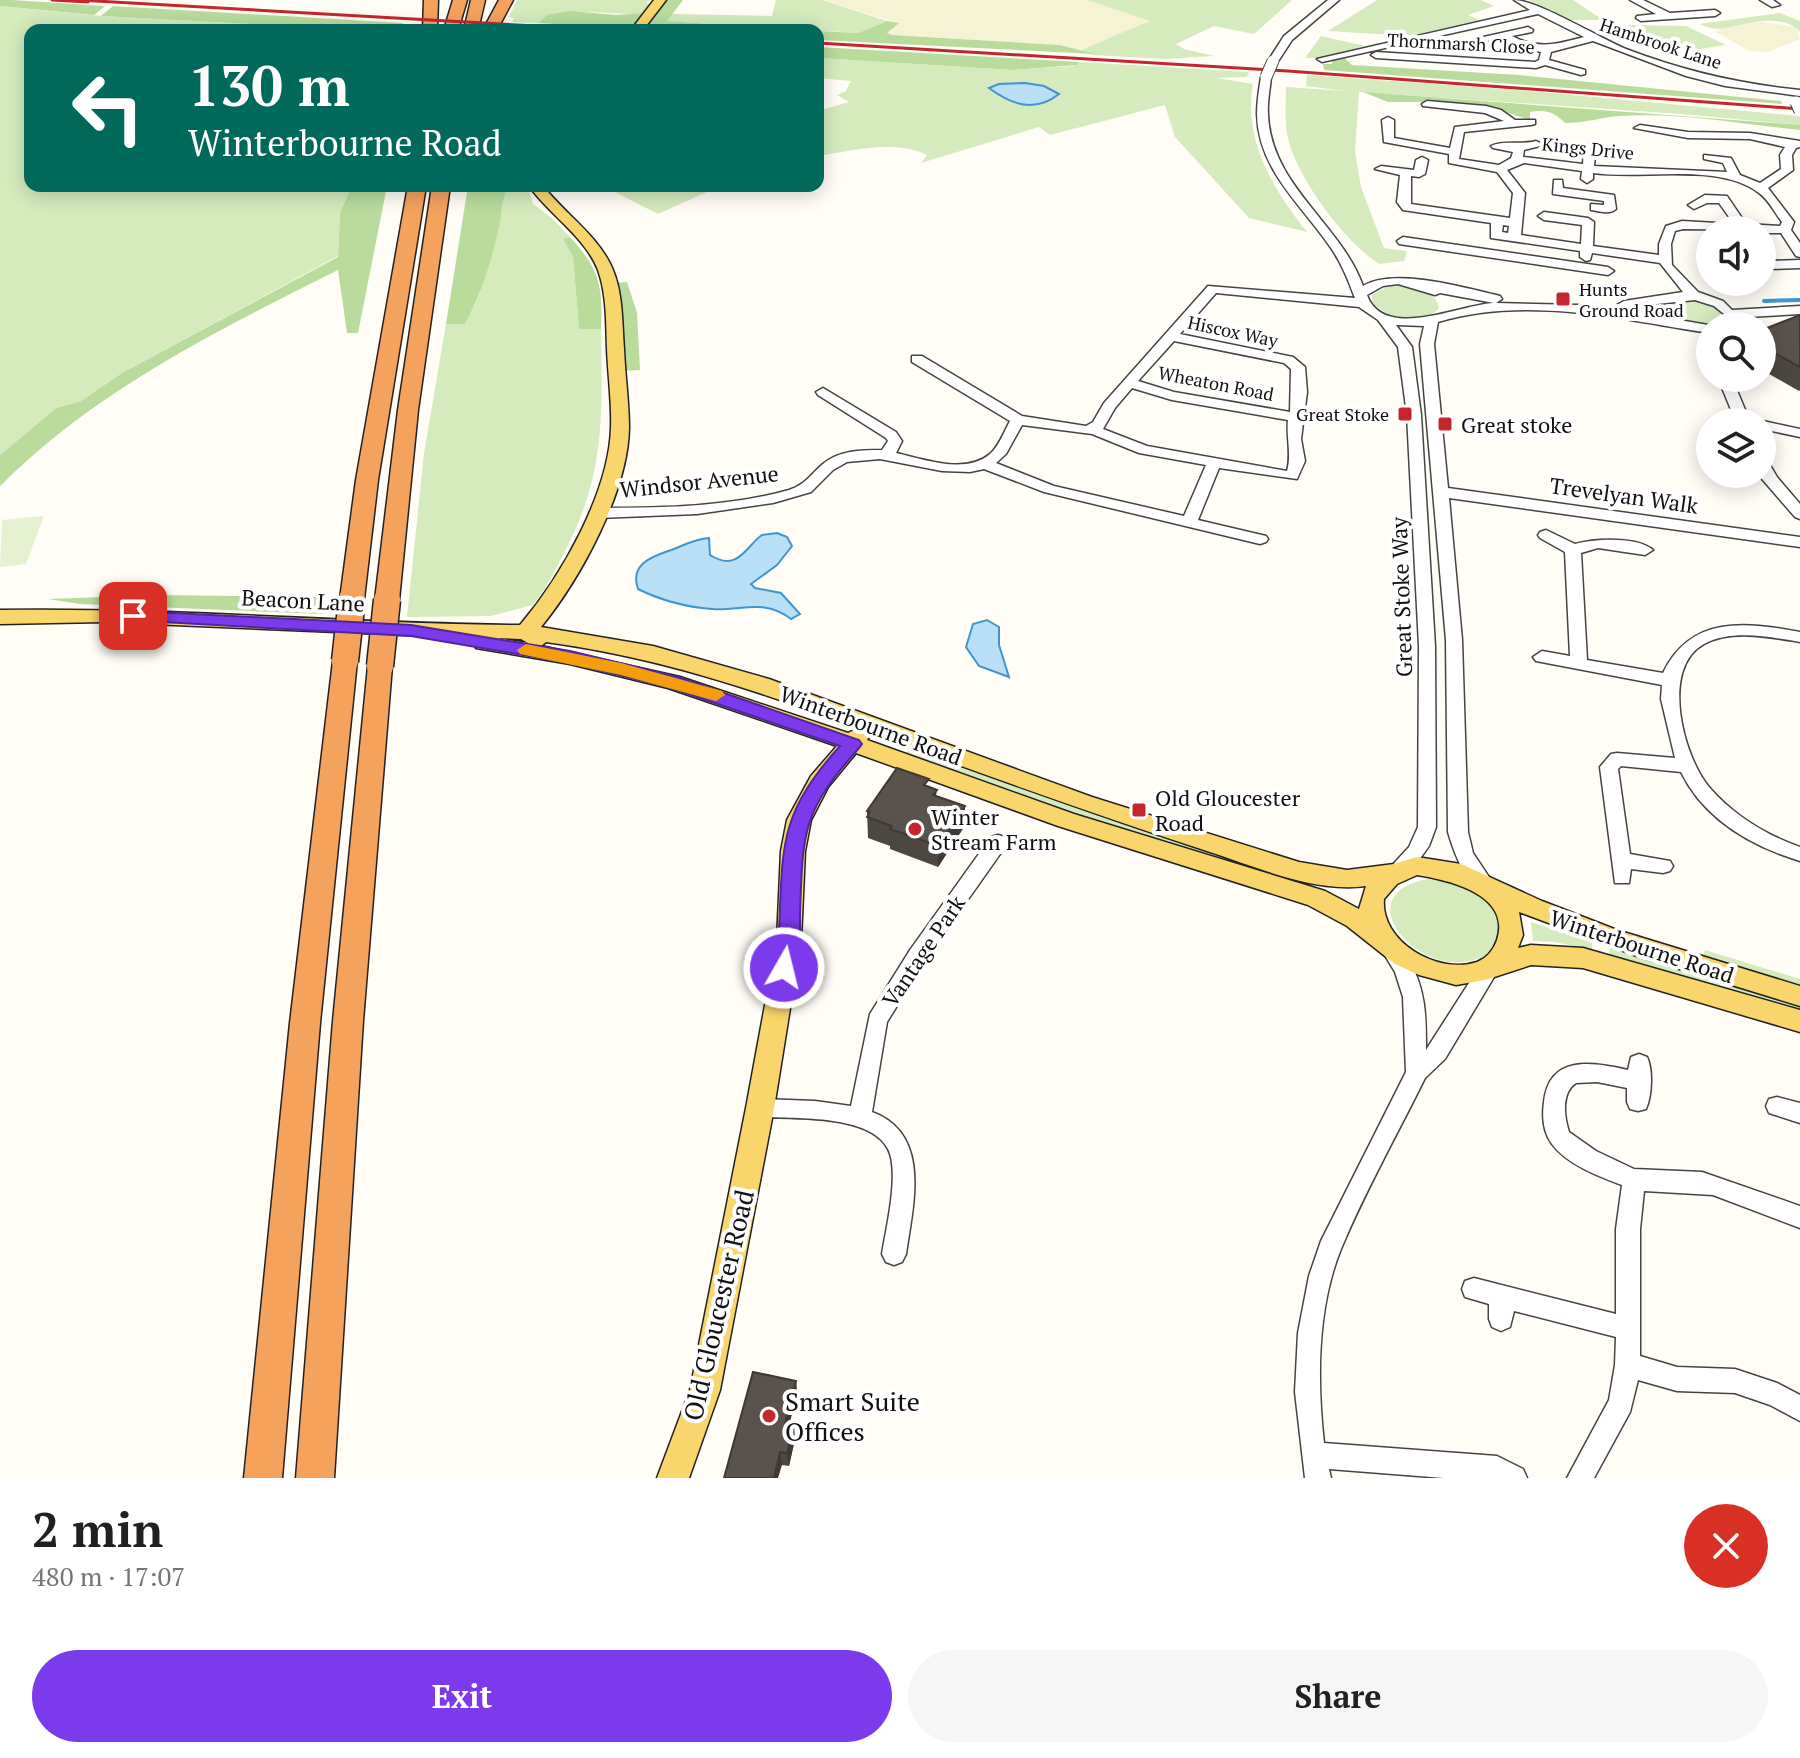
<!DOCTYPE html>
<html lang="en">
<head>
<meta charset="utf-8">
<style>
	:root { --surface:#fff; --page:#f6f6f6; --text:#202124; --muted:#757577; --accent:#7c3aed }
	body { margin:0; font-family:"PT Serif",serif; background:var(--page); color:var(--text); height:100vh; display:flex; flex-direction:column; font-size:30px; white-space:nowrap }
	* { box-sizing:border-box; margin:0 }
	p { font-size:26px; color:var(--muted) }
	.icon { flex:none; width:44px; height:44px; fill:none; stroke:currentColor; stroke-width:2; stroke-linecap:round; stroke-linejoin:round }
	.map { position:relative; height:1478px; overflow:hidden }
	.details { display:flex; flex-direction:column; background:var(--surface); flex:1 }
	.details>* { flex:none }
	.hud { position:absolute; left:24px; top:24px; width:800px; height:168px; border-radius:16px; box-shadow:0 4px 20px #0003; background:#00695c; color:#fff; overflow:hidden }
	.tools { position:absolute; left:1696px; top:216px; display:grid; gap:16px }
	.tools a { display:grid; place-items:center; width:80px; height:80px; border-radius:50%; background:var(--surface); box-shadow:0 4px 20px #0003; font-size:40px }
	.pin { position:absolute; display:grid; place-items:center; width:68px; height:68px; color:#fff; margin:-34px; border-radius:16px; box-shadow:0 4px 12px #0006 }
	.me { position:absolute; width:88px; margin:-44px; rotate:8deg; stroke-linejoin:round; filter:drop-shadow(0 0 6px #0008) }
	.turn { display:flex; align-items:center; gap:28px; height:168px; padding:0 32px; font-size:36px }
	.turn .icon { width:104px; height:104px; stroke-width:2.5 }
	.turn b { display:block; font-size:56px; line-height:68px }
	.round { display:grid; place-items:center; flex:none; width:84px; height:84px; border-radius:42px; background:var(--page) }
	.head { display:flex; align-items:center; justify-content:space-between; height:136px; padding:0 32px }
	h1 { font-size:48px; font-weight:700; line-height:60px }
	.button { display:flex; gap:16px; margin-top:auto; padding:16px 32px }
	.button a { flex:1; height:92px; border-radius:48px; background:var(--accent); color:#fff; font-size:32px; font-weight:700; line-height:92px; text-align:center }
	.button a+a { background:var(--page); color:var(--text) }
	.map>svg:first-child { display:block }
</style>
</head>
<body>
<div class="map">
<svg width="1800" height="1478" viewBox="0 0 1800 1478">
	<rect width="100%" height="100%" fill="#fffdf5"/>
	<g fill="#f6f3d4">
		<polygon points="822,0 1087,0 1152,21 1081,50 1060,45 892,35 887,33 898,23"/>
		<polygon points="1763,22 1796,27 1800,39 1767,52 1749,51 1716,32 1728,25"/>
	</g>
	<g fill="#d5ebbd">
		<path d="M517,0H650L651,1L646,2L649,4L643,13C614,17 561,3 539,23L512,22L514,18L509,17Z"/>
		<polygon points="776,0 822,0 887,21 858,33 666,21 672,14 772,16"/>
		<polygon points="1087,0 1292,0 1254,34 1214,26 1176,44 1184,49 1214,56 1166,59 1092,55 1081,50 1150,21"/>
		<polygon points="1377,0 1481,0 1494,6 1468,15 1479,20 1410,36 1328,31"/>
		<polygon points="1529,0 1573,0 1603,20 1567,20"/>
		<polygon points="0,6 101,16 365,30 30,30 30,186 352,186 340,212 338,256 122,373 81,401 56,408 0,455"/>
		<path d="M1780,13L1800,21V32C1782,10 1741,27 1718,29C1713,29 1705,26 1699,24Z"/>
		<polygon points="1627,25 1686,26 1726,45 1692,50 1653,38"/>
		<polygon points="1321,36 1365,46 1317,58 1305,58"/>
		<path d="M818,58L1014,70L1073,66L1079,62L1249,72L1247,77L1217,78L1253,84C1243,140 1273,189 1307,232L1249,218L1175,137L1165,105L1050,135L1039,127L921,163L927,155C895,139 851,151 818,156V111L849,102L837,95L846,91L851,81L818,78Z"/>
		<path d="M1307,75L1518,90L1800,116V125L1681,114L1359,92L1355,152L1361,187L1384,248L1407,251L1404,261L1379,264C1344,241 1297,178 1288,138C1284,121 1286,104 1286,87L1345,91L1306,86Z"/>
		<path d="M528,186L533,204L552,218L570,237L563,239L573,257L579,329H601C602,419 606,475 562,557C553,574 545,590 533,605L491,616L407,617L424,453L446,324H465C471,312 478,300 481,288C487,270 501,197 508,189Z"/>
		<polygon points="603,186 720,186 658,214"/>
		<path d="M1388,286C1406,284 1435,287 1439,308C1423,327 1388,319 1373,303L1372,295Z"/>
		<path d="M1674,300H1698L1720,311L1721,319C1704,329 1682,324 1669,312L1668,305Z"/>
		<polygon points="914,744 1290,874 1288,879 1055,807 905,754"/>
		<path d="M1428,879C1458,883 1510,898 1497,939C1494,949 1487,956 1477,959C1417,980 1345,893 1428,879Z"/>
		<polygon points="1531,922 1592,942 1592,950 1555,942 1533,941"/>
		<polygon points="1610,947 1800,1004 1800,1012 1609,954"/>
		<polygon points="1705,950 1800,979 1800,986 1703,956"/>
	</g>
	<g fill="#b9dc9c">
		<polygon points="0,0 12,0 105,6 94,15 0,6"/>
		<polygon points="667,0 683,0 667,21 795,30 645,30"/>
		<polygon points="113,6 403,23 402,30 365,30 101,16"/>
		<polygon points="571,11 616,15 643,13 632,29 539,23 547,15"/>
		<polygon points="887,21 899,23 887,33 892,35 1060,45 1095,54 818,40 818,31 858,33"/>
		<polygon points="818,47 1079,62 1077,65 1014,70 818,58"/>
		<polygon points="1343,56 1352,65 1519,75 1781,101 1782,104 1324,70 1323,64 1332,64 1332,59"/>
		<path d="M1363,92L1800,125V130C1741,124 1679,112 1620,116C1601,117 1587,123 1565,123C1555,112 1545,109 1530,112V120L1496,109L1432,102H1388Z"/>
		<path d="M352,186H387L358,333H347L338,270C218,330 96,390 0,486V455L56,408L81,401L122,373L338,257L340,212Z"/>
		<path d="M468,186H509C502,199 502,207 500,222C493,256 482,293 465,324H446Z"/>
		<path d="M570,237C600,270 603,286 601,329H579L573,257L563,239Z"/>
		<polygon points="627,282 637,313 640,370 620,371 615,283"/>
		<polygon points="158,595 325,597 323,614 80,604 48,599"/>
	</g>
	<polygon fill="#e6f2cf" points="44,516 26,564 0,567 2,520"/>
	<g fill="#b9e0f7" stroke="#3f96cf" stroke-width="2">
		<path d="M1025,83L1044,86L1059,94C1035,113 1012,105 989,88L999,84Z"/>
		<path d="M777,533L787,537L792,546L777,565L751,584L755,588L781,593L800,614L791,619C764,598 743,611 712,609C687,607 660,600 638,589C629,563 654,556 671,550C685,545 694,539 709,538L710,555C738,573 746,546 762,535Z"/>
		<polygon points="987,620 999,627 999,645 1009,677 979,666 966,647 973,624"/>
	</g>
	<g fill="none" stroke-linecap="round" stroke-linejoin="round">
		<polyline stroke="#3f96cf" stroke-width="4" points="1764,301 1800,300"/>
		<defs>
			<g id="minor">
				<polygon points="1328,0 1339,0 1292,40 1277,63 1269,63 1268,61 1284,36"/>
				<path d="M1514,0C1537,0 1599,38 1626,49C1683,71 1740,84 1800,90V96L1725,86L1686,76L1593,41L1551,52L1549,60L1585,70V74L1581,75L1545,65L1536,68L1376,58L1371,55L1376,52L1535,62L1539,60L1541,52L1517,47L1502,38L1457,47L1452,44L1528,27L1533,30L1532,32L1512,36C1538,50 1557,44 1584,37L1538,14L1322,62L1317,59L1530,10Z"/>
				<polygon points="1630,0 1643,0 1670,13 1715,10 1720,13 1715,16 1641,21 1636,18 1637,16 1656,14"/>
				<polygon points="1760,0 1773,0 1780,5 1772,7"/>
				<path d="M1266,74L1271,77C1270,89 1267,102 1268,114C1270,185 1341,224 1363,286C1394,267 1465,288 1500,296L1502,299L1496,303L1578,305L1657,314L1663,311L1685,321L1714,326H1710V333C1621,320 1528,295 1438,322L1434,344L1448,488L1800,537V547L1449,498L1462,640L1468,832L1473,853L1493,883L1490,888C1468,895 1453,849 1448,832L1446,640L1420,344L1424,326L1396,325L1412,347L1421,415L1435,646L1436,827L1429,846L1414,867L1404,876H1390L1387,871L1409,847L1418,827L1419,646L1407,415L1398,347L1378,320L1359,307L1216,293L1180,334L1293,357L1305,367L1307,392L1301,439L1305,461L1297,479L1219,468L1198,520L1266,536L1268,539L1266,542L1260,544L1044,492L984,469L970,472L942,471L880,459L847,462L833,470L811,492L773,503L697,514L598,518L590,513L598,508C661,508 729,507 789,490C805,485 811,474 823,464C839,450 863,450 882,450L888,441L886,438L818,395L816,392L823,388L896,432L902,441L896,453C924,459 965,475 990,454C999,446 1004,432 1010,421L912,362V356H922L1022,416L1086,426L1093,422L1104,403L1208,286L1355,298C1348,280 1342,264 1331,248C1302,205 1258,170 1257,114C1257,102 1259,89 1261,77ZM1398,284L1435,295L1440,293L1494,303C1461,304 1384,342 1367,295L1383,286ZM1174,341L1284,363L1291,369L1290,412L1174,392L1138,381ZM1132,388L1172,400L1288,420C1286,437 1292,454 1287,471L1147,446L1103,429L1115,408ZM1022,425L1092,434L1139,453L1206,465L1184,516L1054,486L996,463L1006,454Z"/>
				<path d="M1427,101L1486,106L1501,110L1515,120H1535V124L1531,125L1464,132L1459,159L1499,165L1511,158L1513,152L1493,148L1491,146C1502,140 1522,145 1536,141L1542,144L1540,146L1524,150L1523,157L1583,164L1584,146L1590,143L1596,146L1594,166L1727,172L1723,163L1704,159V155L1731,158L1740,175L1760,183L1781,169L1780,155L1785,147L1750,139L1688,138L1634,128L1640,125L1688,132L1750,133L1800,141V147L1796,148L1792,155L1793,170L1768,188L1794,222L1791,230L1800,243V257L1796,256L1781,233H1762V230L1683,229L1675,231L1671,244L1672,265L1698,292L1723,301L1732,310L1800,306V314L1729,318L1714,306L1695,300L1619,308L1617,305L1624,301L1683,292L1660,263L1592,253L1590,260L1586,261L1580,257V251L1491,238V223L1403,210L1397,202L1400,175L1375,169L1381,166L1414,170L1416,160L1422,157L1428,160L1425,174L1419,177L1411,176V204L1510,218L1513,193L1497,172L1449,163V154L1384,142L1382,120L1388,117L1394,120V138L1450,148L1455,127L1504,121L1485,113L1423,106L1422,104ZM1524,163L1582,171L1581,179L1587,183L1593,179V173C1642,180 1719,162 1759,193C1769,200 1774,212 1782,222L1780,226L1746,224L1727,196L1705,195L1688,205L1694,209L1707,203H1719L1734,224L1682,221L1666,226L1659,244V255L1593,246L1594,222L1588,218L1544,212L1538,216L1544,220L1582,225L1581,244L1521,235L1525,193L1507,170ZM1503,225L1509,226L1508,233L1502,232Z"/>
				<path d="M1554,180H1562L1563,188L1614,195L1616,209C1610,215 1598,211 1591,210V204L1604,205V201L1553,194Z"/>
				<polygon points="1403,237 1608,267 1614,271 1608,275 1399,244 1397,241"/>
				<polygon points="1800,260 1800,268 1768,269 1762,265 1768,261"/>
				<polygon points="1718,378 1732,378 1748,417 1746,420 1741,421 1734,417"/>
				<polygon points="1763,421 1800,429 1800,437 1762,429 1762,422 1758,422"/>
				<polygon points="1762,459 1767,460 1777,477 1800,504 1800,519 1795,517 1762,479 1760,474"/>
				<path d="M1546,530L1575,544C1594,539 1637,536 1653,550L1645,555L1598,548L1581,553L1587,660L1663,673C1691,615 1745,622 1800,632V642C1770,637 1732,629 1704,644C1660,668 1683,756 1709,787C1733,815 1766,835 1800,847V861C1751,846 1704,819 1681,772L1621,766L1618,769L1630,854L1670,861L1673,866L1670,871L1663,873L1631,869L1629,883H1615L1600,767L1611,754L1617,753L1675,758L1661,699L1662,685L1536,661L1533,657L1542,651L1570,656L1565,552L1540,538L1538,535L1540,532Z"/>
				<path d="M998,835L1005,837L1008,842L1005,847L924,962L887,1022L872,1112C932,1134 913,1205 906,1254L902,1262L894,1265L886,1262L882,1254C886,1229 900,1172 888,1149C870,1114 794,1119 760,1117L752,1115L749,1108L752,1101L760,1099L815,1101L851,1106L870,1014L910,950L991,837Z"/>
				<path d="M1391,941C1400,944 1403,950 1408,958C1426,990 1426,1015 1426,1050L1483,961L1490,959L1497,961L1500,967L1445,1059L1425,1078C1397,1135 1365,1191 1341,1249C1317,1308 1317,1381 1324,1443L1497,1456L1523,1469L1527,1478H1444L1329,1469L1331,1478H1305L1295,1392L1298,1333L1309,1276L1321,1241L1406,1072L1403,997L1395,972L1381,949L1384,943Z"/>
				<path d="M1639,1054L1647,1057C1653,1070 1652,1095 1646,1109L1638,1111L1630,1109L1627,1102V1088L1597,1082L1576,1083C1561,1093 1564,1116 1569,1132L1596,1151L1634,1169L1702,1172L1800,1206V1228L1713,1195L1644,1191L1640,1229V1356L1677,1367L1735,1369L1777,1383L1800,1395V1421L1770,1405L1735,1393L1677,1391L1638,1380L1630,1412L1594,1478H1567L1609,1400L1615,1365L1616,1337L1514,1311L1510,1327L1501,1331L1492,1327L1489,1319V1304L1465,1297L1462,1289L1465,1281L1474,1278L1616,1314V1229L1622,1185C1600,1177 1566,1164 1552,1144C1543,1132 1542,1116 1544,1102C1549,1054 1593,1062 1628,1070L1631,1057Z"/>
				<polygon points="1777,1097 1800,1103 1800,1123 1769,1113 1766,1106 1769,1099"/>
			</g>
			<g id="major">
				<polygon points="654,0 666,0 643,30 631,30"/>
				<path d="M529,186H543C566,215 599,236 613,270C623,294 622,323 624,349C625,375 629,402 629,428C628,492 580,579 541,627L653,646L769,679L1092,797L1299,862L1347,870L1394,864L1417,857L1461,864L1542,901L1617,930L1800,986V1006L1637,956L1519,912L1523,935L1518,948L1531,945L1583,948L1800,1010V1032L1583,968L1531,965L1485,980L1456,985L1419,975L1395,964L1347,926L1308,905L1058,826L856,753L828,787L811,820L805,851L801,940L774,1108L720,1390L689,1478H657L690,1390L746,1108L777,940L781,851L787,820L811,776L837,746L668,688L570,664L476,648L473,643L476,638L104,622L0,624V610C174,607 347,624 520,625C561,577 609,493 611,428C612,402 608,375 607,349C606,324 607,295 598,270C585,237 550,215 529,186ZM496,638L521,639L528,643ZM546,642C656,657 754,689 858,728L848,733L680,677L541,646ZM868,732C980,773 1093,814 1207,851C1257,867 1313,893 1366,886L1359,909L1325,891L1074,814L867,740L870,735ZM1417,875C1448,880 1512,894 1497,940C1494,949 1487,958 1477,962C1438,975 1380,942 1384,899L1397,884Z"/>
			</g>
			<g id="highway">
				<polygon points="424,0 438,0 437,30 423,30"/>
				<polygon points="453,0 467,0 458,30 444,30"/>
				<polygon points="471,0 485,0 478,30 464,30"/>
				<polygon points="499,0 513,0 497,30 483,30"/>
				<polygon points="408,186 426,186 378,480 364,599 360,604 344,604 340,599 356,480"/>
				<polygon points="432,186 450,186 418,410 399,600 395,605 379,605 375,600 398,410"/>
				<polygon points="345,653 354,655 357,661 320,1023 282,1478 244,1478 290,1023 333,661 336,655"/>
				<polygon points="380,658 389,660 392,666 363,1021 334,1478 296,1478 333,1021 368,666 371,660"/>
			</g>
		</defs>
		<use href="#minor" stroke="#444" stroke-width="3"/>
		<use href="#major" stroke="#222" stroke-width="3"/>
		<use href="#highway" stroke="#222" stroke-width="3"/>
		<use href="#minor" fill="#fff" fill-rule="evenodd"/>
		<use href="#major" fill="#f9d66b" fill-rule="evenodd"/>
		<use href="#highway" fill="#f5a25d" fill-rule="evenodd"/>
		<g stroke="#c4262e" stroke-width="3">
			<polyline points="52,0 88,2"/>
			<polyline points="78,0 607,30"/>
			<polyline points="818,43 1288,71 1800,109"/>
		</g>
		<defs>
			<g id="minor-bridge">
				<polyline points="1266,77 1273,61"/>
				<polyline points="1796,102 1800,111"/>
			</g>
			<g id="highway-bridge">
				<polyline points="345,661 352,599"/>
				<polyline points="380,666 387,600"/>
			</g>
		</defs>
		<use href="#minor-bridge" stroke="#444" stroke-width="13" stroke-linecap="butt"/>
		<use href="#highway-bridge" stroke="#222" stroke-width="29" stroke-linecap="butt"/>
		<use href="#minor-bridge" stroke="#fff" stroke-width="11"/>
		<use href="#highway-bridge" stroke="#f5a25d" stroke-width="26"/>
	</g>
	<g fill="#4d4742">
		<polygon points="1800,315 1800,390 1799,391 1762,370 1762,330"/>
		<polygon points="928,787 937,790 936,796 965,806 964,827 938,867 890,849 890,846 868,838 867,811"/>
		<polygon points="796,1381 797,1394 789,1425 795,1439 789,1466 782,1465 724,1478"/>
	</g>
	<g fill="#3f3936">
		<polygon points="965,806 964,827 938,867 939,846"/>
		<polygon points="796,1381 797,1394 786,1437 785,1424"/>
		<polygon points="794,1426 795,1439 789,1466 787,1453"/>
		<polygon points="780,1452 782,1465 778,1478 774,1478"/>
	</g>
	<g fill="#5a524d" stroke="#3f3936" stroke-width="2">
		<polygon points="1800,315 1800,367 1762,346 1762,330"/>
		<polygon points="897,768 929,779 924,785 937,790 933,795 965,806 939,846 890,829 892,826 867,817 870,812 867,811"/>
		<polygon points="753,1372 796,1381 785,1424 794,1426 787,1453 780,1452 774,1478 724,1478"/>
	</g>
	<path fill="#7c3aed" stroke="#51269a" stroke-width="2" d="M133,611L411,625L570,651L678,677L859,740L862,744L859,748C802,812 803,830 800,913C800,932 801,956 792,974L784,977L777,974C771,963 779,945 779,932C783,845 778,815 840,746L668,687L570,663L411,636L127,620L125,616Z"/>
	<polygon fill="#f59e0b" points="526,644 621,663 722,691 725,695 716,701 621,675 520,654 517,650"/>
	<g fill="#c4262e" stroke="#fff" stroke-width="3">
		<rect x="1555" y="291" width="16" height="16" rx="4"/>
		<rect x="1397" y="406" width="16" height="16" rx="4"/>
		<rect x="1437" y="416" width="16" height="16" rx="4"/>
		<rect x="1131" y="802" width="16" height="16" rx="4"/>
		<circle cx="915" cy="829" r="8"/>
		<circle cx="769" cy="1416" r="8"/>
	</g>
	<g text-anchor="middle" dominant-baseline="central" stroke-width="8" stroke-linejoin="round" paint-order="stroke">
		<g font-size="18" fill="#111" stroke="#fff">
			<text transform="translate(1461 43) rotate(3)">Thornmarsh Close</text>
			<text transform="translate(1661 43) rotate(18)">Hambrook Lane</text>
			<text transform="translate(1588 148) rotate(6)">Kings Drive</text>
			<text transform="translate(1233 331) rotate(12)">Hiscox Way</text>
			<text transform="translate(1216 383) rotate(11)">Wheaton Road</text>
		</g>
		<g font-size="18" fill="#111" stroke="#fff" text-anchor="start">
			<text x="1579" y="289">Hunts<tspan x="1579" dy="21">Ground Road</tspan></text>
			<text x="1389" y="414" text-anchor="end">Great Stoke</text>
		</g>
		<g font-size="22" fill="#111" stroke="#fff" text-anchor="start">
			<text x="1461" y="424">Great stoke</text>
			<text x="1155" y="797">Old Gloucester<tspan x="1155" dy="25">Road</tspan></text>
			<text x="931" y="816">Winter<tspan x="931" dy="25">Stream Farm</tspan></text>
		</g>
		<g font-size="22" fill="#111" stroke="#fff">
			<text transform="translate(699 481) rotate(-6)">Windsor Avenue</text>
			<text transform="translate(1624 495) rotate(8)">Trevelyan Walk</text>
			<text transform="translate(1401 597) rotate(-92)">Great Stoke Way</text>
			<text transform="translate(303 600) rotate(3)">Beacon Lane</text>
			<text transform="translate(871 725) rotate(20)">Winterbourne Road</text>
			<text transform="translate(1642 946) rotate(18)">Winterbourne Road</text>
			<text transform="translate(923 951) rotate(-56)">Vantage Park</text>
		</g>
		<g font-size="26" fill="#111" stroke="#fff">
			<text transform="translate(718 1305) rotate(-77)">Old Gloucester Road</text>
		</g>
		<g font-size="26" fill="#111" stroke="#fff" text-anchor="start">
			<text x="785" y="1401">Smart Suite<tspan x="785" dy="30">Offices</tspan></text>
		</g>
	</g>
</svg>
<div class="tools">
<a><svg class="icon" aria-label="sound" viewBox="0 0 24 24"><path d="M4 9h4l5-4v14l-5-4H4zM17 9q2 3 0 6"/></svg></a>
<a><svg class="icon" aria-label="search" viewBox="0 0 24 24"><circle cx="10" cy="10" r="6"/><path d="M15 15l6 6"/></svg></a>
<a><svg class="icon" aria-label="layers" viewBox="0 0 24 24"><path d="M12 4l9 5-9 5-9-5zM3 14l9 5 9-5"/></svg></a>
</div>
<div class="pin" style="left:133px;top:616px;background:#d93025"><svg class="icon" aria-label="arrive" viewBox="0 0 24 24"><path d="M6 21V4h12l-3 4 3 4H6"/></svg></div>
<svg class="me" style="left:784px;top:968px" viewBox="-20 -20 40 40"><circle r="17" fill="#7c3aed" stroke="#fff" stroke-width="3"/><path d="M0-11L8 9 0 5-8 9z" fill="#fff"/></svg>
<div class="hud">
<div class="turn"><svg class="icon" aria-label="left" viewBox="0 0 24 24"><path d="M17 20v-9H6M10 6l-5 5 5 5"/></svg><div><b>130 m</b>Winterbourne Road</div></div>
</div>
</div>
<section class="details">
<div class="head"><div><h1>2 min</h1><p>480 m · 17:07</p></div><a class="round" style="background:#d93025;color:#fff"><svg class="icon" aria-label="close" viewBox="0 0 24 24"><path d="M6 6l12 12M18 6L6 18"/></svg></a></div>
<div class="button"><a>Exit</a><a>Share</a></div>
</section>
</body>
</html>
